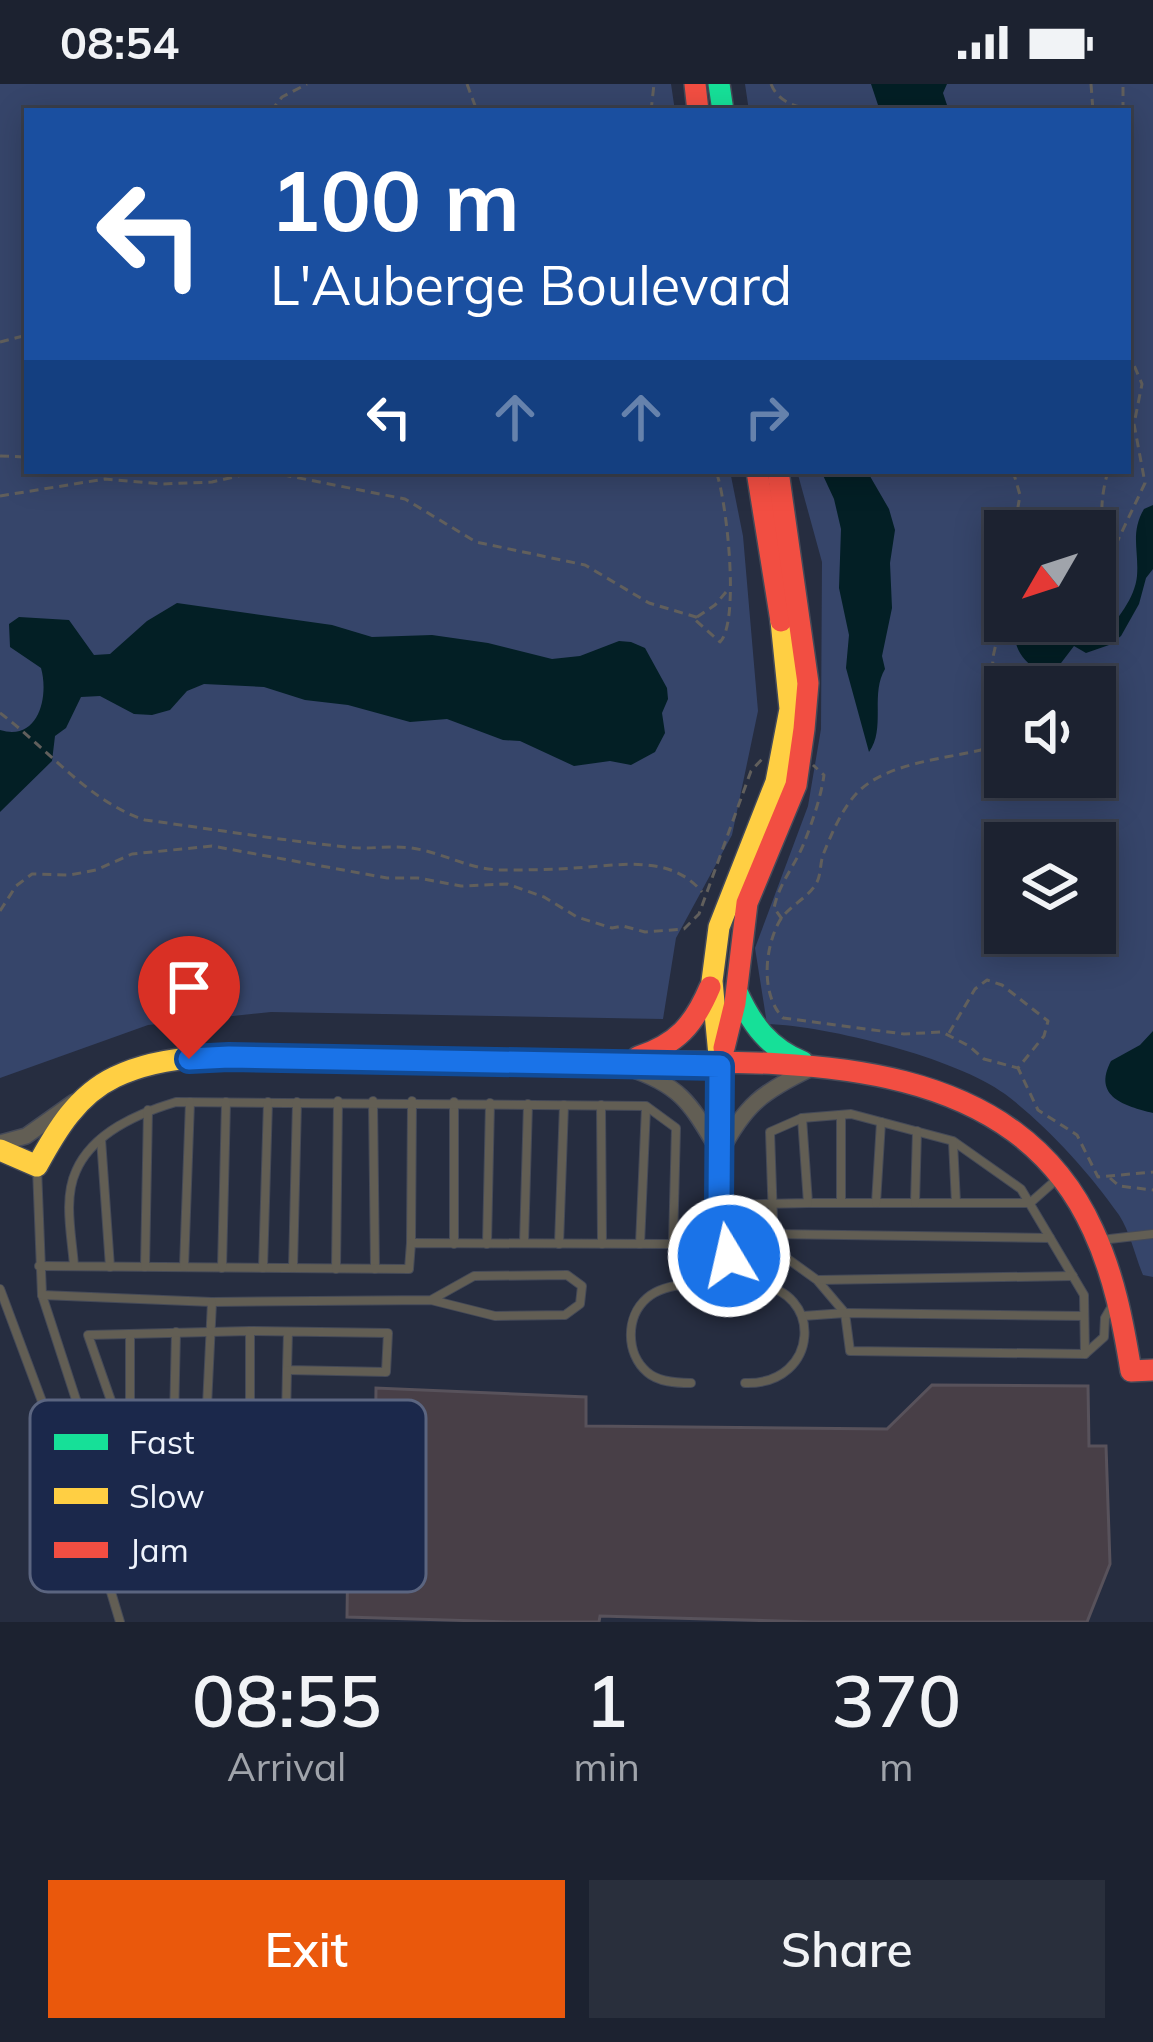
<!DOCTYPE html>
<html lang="en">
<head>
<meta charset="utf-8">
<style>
	:root { --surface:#1c2230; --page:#292f3c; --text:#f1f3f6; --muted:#a0a4ab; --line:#3a3f4c; --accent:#ea580c }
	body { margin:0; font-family:Mulish,sans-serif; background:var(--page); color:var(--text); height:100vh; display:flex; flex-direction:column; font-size:45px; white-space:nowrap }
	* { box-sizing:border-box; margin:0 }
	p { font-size:39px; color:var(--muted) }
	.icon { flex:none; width:66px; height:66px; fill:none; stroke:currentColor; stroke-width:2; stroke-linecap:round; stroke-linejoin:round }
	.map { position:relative; height:1538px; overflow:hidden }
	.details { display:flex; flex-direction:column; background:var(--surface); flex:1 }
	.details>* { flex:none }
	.banner { position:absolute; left:24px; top:24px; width:1107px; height:366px; border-radius:0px; box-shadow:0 6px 30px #0003,0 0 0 3px var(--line); background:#1a4fa0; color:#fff; overflow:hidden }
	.needle { width:78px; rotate:231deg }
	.fabs { position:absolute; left:984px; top:426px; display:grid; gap:24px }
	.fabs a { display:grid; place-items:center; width:132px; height:132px; border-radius:0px; background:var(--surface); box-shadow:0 6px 30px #0003,0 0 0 3px var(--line); font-size:60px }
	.pin { position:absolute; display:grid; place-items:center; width:102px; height:102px; color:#fff; margin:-123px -51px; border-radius:50% 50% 50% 0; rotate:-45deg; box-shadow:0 0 12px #0007 }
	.pin .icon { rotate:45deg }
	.me { position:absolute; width:132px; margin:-66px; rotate:351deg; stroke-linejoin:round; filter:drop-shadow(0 0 9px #0008) }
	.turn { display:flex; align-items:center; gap:42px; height:252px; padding:0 48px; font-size:54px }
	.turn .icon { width:156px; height:156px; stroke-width:2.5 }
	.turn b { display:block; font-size:84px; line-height:102px }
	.lanes { display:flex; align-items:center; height:114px; padding:0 48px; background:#0003; justify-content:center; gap:60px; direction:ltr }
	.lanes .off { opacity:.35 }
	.eta { display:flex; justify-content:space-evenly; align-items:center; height:204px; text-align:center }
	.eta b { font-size:72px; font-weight:600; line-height:84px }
	.button { display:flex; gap:24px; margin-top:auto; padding:24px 48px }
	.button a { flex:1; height:138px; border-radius:0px; background:var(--accent); color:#fff; font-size:48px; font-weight:600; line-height:138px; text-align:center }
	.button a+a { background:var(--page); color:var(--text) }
	.status { display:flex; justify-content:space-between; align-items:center; height:84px; padding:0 60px; background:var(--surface); direction:ltr }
	.status svg { height:33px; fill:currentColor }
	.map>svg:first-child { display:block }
</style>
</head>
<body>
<div class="status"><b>08:54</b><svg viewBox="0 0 49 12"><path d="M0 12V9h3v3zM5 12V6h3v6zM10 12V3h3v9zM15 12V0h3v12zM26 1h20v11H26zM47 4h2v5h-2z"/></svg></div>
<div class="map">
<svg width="1153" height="1538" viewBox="0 0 1153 1538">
	<rect width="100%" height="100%" fill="#262d40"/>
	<g fill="#36456a" fill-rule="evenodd">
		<polygon points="0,0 671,0 675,27 27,27 27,387 730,387 743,452 758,627 732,751 676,854 663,935 271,928 148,941 0,994"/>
		<path d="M745,0H1153V1193L1143,1191C1135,1172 1130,1148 1119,1131C1089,1088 1046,1041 1005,1010C956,974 828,942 767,940L755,864L808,722L821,645L822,478L797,387H1128V27H749ZM1005,447H1095V537H1005ZM1005,603H1095V693H1005ZM1005,759H1095V849H1005Z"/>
	</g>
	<g fill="#031f25">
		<polygon points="871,0 947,0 943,9 949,27 880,27"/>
		<path d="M821,387H867L889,425L895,446L890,479L892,524L882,572L885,585C870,610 886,645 869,668L846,584L849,551L839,504L841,445L834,415Z"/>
		<path d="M1153,421V485L1146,494L1139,520L1121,552L1109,561L1086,569L1074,562L1058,583L1035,585C1019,572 1007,555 1024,538C1049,546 1078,565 1103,552C1117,536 1135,514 1137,492C1139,466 1130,449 1144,425Z"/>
		<path d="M177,519L332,541L372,553L432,551L488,559L552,575L580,572L619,557L631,558L645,564L667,604L668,615L662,629L665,649L655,668L631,681L610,677L574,682L520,657L503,656L447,635L410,638L348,621L305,616L264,603L204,600L187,607L170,626L152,631L134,630L100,612L81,613L66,644L55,652L52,677L0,728V646C39,658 49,612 41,584L10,563L9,540L19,533L69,536L94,571L110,570L147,537Z"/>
		<path d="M1153,947V1029C1125,1022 1092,1013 1111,977L1140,961Z"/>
	</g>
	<polygon fill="#483f47" stroke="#58525b" stroke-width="3" points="932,1301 1088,1302 1089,1362 1106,1362 1110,1480 1087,1538 813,1538 600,1532 599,1538 513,1538 347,1533 349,1387 375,1386 376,1304 586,1313 586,1342 887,1345"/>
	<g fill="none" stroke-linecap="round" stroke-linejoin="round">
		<defs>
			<g id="lane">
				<polyline points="373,1017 375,1185"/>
				<polyline points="601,1021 602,1160"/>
				<polygon points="851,1030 953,1057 1021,1105 1084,1211 1085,1270 850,1267 845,1229 817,1196 774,1165 770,1048 802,1034"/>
				<polyline points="841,1031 841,1119"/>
				<polyline points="101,1055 110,1183"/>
				<polyline points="953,1058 956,1119"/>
				<polyline points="37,1084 42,1211 109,1417 280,1416 305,1408 322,1393 313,1374 299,1371 286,1382 263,1416"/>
				<polyline points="808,1119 1030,1119 1056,1096"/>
				<polyline points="876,1119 881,1038"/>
				<polyline points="915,1119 917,1047"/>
				<polyline points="721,1121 808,1119 802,1034"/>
				<polyline points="720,1123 729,1133 729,1172 749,1200"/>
				<polyline points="773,1150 1050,1154"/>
				<polyline points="1101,1156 1153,1150"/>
				<polyline points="411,1159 412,1017"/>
				<polyline points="524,1159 528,1020"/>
				<polyline points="454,1160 454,1018"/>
				<polyline points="487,1160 490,1019"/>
				<polyline points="559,1160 564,1021"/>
				<polyline points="640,1160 646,1024"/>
				<path d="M39,1182C162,1183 286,1184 409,1185L411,1159L673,1160L676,1044L646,1022L176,1018C139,1029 93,1048 76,1087C63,1115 72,1153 74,1182"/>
				<polyline points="145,1183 148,1026"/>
				<polyline points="184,1183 190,1018"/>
				<polyline points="222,1184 226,1018"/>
				<polyline points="263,1184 268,1018"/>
				<polyline points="293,1184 297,1018"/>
				<polyline points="336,1185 338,1017"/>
				<polyline points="818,1196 1073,1192"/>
				<polyline points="688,1200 709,1164 710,1130 718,1123"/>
				<polyline points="0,1205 102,1478 124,1476"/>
				<polyline points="42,1211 212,1218 431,1216 495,1232 565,1231 580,1220 582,1202 567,1191 474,1192 431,1216"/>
				<polyline points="212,1218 204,1384 227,1384 225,1416"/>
				<polyline points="803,1232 845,1229 1084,1232"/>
				<polyline points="250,1247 388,1249 386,1288 287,1286 288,1248"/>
				<polyline points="130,1250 130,1362"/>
				<polyline points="1085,1270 1104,1253 1105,1234 1112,1222"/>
				<path d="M691,1299C676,1299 658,1298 647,1288C626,1270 625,1233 647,1214C671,1193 725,1200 755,1201C824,1204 821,1301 745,1299"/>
				<polyline points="250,1335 286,1334 287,1286"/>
				<polyline points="173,1379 176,1248"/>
				<polyline points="204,1384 130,1371 88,1251 250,1247 250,1335 237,1335 227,1384"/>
				<polyline points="78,1417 112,1431"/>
				<polyline points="109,1417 124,1476 348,1479"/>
				<polyline points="116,1441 348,1443"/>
				<polyline points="102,1478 120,1538"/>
			</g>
			<g id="street">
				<path d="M628,984C683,1002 691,1021 720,1069C745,1021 762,1008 810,985"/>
				<polyline points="0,1059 26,1052 74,1018"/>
				<polyline points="719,1121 720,982"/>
			</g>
			<g id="fast">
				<polyline points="719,0 723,27"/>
				<path d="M737,908C752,941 769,964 803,978"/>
			</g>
			<g id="slow">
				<polyline points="720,982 712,897 719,843 776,698 790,625 781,537"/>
				<path d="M0,1066L37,1082C56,1047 77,1011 115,993C179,962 265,974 335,975C415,976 495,977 576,978"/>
			</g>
			<g id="jam">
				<polyline points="695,0 698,27"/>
				<polyline points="757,387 781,537"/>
				<polyline points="724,964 735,919 747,819 796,701 804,645 808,599 778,387"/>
				<path d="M638,973C677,960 694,941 710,903"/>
				<path d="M576,978C752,981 1004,950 1093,1146C1114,1191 1123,1238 1131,1287L1153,1286"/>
			</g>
		</defs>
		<use href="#lane" stroke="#454a58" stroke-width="10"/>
		<use href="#street" stroke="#454a58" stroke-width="18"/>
		<use href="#fast" stroke="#454a58" stroke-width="24"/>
		<use href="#slow" stroke="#454a58" stroke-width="24"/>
		<use href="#jam" stroke="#454a58" stroke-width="24"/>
		<g stroke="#615f5c" stroke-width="3" stroke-dasharray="9 6" stroke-linecap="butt">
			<polyline points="467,0 477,27"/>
			<path d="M771,0C783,31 827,25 856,27"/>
			<polyline points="1091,0 1093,27"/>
			<polyline points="271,27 282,13 307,0"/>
			<polyline points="651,27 654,0"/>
			<polyline points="1123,27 1123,0"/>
			<polyline points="1128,83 1128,112"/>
			<polyline points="0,258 27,251"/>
			<polyline points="0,372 27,373"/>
			<polyline points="1013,387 1020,411 1014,447"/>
			<path d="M1108,387C1102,409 1098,433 1108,455L1113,458L1118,456L1145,399L1134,340L1142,300L1128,267"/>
			<path d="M0,412L105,395L163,400L212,398L247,390L284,391L405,415L476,458L585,481L649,519L696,533L693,534L720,558C740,538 727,417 716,387"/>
			<path d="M1005,519L993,573L989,658L981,666C943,675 888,679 859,707C843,722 831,751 823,771C820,780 821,790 817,798C809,814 788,822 779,838C764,866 761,911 783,934L904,950L942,948L969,962L984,975L1018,984"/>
			<polyline points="697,533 715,521 726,508"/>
			<path d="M0,629C47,664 89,718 145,736C212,745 279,756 346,763C368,766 389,761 411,764C442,768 468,785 499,786C523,786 548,786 573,784C617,782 670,769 702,808"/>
			<polyline points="0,827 16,802 32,790 70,791 96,786 132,770 212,762 387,794 418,794 461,802 507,800 544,813 577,833 612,844 623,842 645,848 684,845 699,830 751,687 763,674"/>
			<path d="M782,835L774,824C779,799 795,782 804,759C812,739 821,713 824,691L813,681"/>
			<polyline points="949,949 975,905 987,896 1002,901 1048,937 1044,952 1018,984 1038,1026 1077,1051 1098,1093 1153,1088"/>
			<polyline points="1110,1094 1119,1102 1153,1106"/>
		</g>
		<use href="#lane" stroke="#625e54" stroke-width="8"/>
		<use href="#street" stroke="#625e54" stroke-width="15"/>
		<use href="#fast" stroke="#16e098" stroke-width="21"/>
		<use href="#slow" stroke="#ffcf43" stroke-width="21"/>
		<use href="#jam" stroke="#f24e42" stroke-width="21"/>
	</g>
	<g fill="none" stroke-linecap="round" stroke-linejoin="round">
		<defs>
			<polyline id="route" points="189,975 229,973 720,982 719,1121 729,1133 729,1172"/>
		</defs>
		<use href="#route" stroke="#114b97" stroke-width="30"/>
		<use href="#route" stroke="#1a73e8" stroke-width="21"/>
	</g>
	<rect x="30" y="1316" width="396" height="192" rx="18" fill="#1b284b" stroke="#5b6580" stroke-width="3"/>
	<rect x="54" y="1350" width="54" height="16" fill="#16e098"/>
	<rect x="54" y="1404" width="54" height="16" fill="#ffcf43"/>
	<rect x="54" y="1458" width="54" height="16" fill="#f24e42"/>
	<g font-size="33" fill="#eff4fd">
		<text x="129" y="1370">Fast</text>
		<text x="129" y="1424">Slow</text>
		<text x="129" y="1478">Jam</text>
	</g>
</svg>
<div class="fabs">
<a><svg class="needle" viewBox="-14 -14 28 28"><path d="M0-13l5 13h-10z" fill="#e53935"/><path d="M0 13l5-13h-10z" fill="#a0a4ab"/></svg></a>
<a><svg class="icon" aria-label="sound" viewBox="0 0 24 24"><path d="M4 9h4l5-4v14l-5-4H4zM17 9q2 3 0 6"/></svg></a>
<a><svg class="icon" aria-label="layers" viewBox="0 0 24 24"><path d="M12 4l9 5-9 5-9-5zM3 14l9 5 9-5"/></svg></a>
</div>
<div class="pin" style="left:189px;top:975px;background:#d93025"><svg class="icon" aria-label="arrive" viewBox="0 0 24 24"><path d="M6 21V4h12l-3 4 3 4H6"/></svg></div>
<svg class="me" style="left:729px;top:1172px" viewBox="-20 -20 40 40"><circle r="17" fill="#1a73e8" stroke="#fff" stroke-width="3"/><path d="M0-11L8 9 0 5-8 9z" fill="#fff"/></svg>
<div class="banner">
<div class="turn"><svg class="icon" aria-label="left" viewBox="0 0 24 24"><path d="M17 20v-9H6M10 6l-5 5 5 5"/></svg><div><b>100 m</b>L'Auberge Boulevard</div></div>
<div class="lanes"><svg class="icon" aria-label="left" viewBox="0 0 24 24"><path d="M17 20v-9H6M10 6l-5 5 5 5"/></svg><svg class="icon off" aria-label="ahead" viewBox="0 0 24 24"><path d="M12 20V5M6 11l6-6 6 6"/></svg><svg class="icon off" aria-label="ahead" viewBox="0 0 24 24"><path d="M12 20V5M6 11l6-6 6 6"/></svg><svg class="icon off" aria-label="right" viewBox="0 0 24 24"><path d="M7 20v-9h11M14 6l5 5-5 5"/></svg></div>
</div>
</div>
<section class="details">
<div class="eta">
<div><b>08:55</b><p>Arrival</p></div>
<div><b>1</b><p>min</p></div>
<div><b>370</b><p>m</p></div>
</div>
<div class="button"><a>Exit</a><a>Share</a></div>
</section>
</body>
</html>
